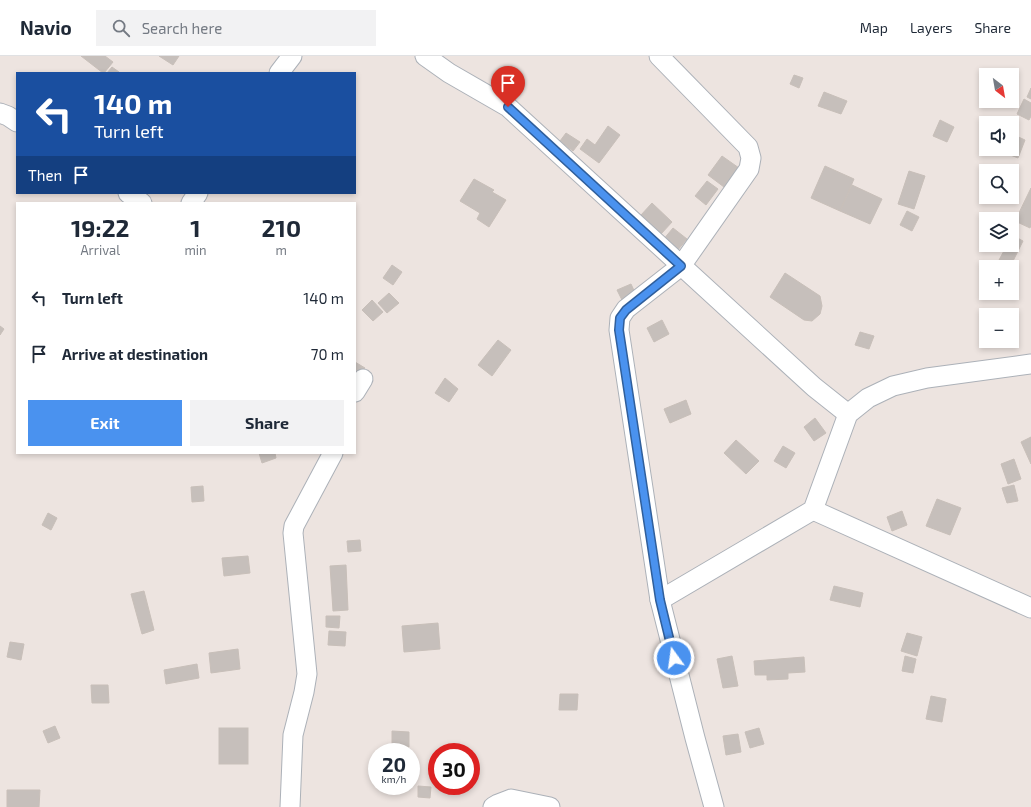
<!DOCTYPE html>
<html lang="en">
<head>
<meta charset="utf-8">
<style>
	:root { --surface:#fff; --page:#f2f2f3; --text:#1f2937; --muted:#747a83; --line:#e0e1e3; --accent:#4a92ef }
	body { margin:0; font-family:"Exo 2",sans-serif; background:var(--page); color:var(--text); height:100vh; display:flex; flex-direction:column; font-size:15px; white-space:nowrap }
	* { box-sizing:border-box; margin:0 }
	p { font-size:13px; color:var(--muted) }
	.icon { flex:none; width:22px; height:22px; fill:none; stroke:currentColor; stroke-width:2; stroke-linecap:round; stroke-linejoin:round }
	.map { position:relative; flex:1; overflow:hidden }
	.details { position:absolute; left:16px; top:146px; width:340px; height:252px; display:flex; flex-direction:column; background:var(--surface); border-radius:0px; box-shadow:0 2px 6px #0003 }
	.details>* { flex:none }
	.banner { position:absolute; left:16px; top:16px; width:340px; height:122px; border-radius:0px; box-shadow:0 2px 6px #0003; background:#1a4fa0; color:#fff; overflow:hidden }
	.needle { width:26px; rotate:149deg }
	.fabs { position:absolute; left:979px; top:12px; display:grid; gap:8px }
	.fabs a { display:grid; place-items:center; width:40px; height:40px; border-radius:0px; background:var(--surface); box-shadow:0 2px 6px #0003; font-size:20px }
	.speed { position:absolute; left:368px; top:687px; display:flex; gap:8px; font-size:20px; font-weight:700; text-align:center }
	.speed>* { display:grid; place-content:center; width:52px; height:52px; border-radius:50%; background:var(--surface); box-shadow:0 2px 6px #0003; line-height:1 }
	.speed small { font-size:10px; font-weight:400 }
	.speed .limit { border:6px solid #d22; background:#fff; color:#111 }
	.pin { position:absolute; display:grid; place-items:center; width:34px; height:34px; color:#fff; margin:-41px -17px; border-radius:50% 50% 50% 0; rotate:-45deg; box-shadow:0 0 4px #0007 }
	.pin .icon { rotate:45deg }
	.me { position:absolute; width:44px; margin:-22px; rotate:346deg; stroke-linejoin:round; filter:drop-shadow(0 0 3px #0008) }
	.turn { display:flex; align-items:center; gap:14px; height:84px; padding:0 12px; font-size:18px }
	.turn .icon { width:52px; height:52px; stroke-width:2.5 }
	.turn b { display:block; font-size:28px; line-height:34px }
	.then { display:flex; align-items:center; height:38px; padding:0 12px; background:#0003; gap:8px; font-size:15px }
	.eta { display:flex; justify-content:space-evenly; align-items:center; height:68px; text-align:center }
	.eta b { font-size:24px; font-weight:700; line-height:28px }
	.primary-button { display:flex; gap:8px; margin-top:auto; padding:8px 12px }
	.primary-button a { flex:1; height:46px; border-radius:0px; background:var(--accent); color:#fff; font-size:16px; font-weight:700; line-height:46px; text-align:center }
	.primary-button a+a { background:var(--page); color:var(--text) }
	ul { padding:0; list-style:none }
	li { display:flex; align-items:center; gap:12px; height:56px; padding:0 12px }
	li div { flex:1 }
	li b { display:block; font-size:15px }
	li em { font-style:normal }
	header { display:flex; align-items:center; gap:24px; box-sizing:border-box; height:56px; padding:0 20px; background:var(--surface); border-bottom:1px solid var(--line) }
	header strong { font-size:19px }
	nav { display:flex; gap:22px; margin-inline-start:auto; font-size:14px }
	.search { width:280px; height:36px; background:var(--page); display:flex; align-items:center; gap:10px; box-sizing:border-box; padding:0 14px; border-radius:0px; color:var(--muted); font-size:15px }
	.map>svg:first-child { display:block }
</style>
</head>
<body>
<header>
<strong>Navio</strong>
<div class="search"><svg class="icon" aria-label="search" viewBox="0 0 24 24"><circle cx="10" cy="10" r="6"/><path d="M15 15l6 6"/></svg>Search here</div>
<nav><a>Map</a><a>Layers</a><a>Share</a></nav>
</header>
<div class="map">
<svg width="1031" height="751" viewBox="0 0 1031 751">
	<rect width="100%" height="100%" fill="#ede4e0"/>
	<g fill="#c6bfbb" stroke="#c8bfb9">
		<polygon points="81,0 105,0 113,6 104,17 103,17"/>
		<polygon points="159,0 179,0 173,9"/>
		<polygon points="112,11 119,16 119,17 107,17"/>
		<polygon points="794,19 803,22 799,32 790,28"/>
		<polygon points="1031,32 1031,43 1027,41"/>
		<polygon points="824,36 847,45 841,58 818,50"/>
		<polygon points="1024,43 1031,47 1031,60 1029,64 1017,58"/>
		<polygon points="940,64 954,71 947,86 933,80"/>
		<polygon points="608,70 620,79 599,107 580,93 587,83 595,89"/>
		<polygon points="566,77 580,86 573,95 560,85"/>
		<polygon points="1012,78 1025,84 1018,102 1003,96 1004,93 1012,93"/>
		<polygon points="722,100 739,112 724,131 708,119"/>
		<polygon points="825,110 854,123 840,155 811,142"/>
		<polygon points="909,115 925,120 914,153 898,148"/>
		<polygon points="474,123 494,134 492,136 506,144 489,171 477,163 480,157 460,145"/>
		<polygon points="707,125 718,133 706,149 695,140"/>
		<polygon points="852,129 882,143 870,168 840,155"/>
		<polygon points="1031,132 1031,169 1030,172 1015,165"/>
		<polygon points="652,147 672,166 661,178 641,159"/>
		<polygon points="907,155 919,161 912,175 900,169"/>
		<polygon points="673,172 687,183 677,195 663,184"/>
		<polygon points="1012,179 1023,185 1010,211 1009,211 998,206 1007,189 1012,189"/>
		<polygon points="392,209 402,216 393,229 383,222"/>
		<polygon points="785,217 820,240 822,250 820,258 812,265 804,264 770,241"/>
		<polygon points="631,228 637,241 624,248 617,234"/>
		<polygon points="389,237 399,247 387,257 378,247"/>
		<polygon points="372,244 383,256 373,265 362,254"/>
		<polygon points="662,264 669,278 654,286 647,272"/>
		<polygon points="0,270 4,273 0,279"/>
		<polygon points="860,276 874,280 869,293 855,289"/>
		<polygon points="498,284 511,294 492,320 478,309"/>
		<polygon points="355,306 365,312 356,325 355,325"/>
		<polygon points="445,322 458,333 449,346 435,337"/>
		<polygon points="686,344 691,358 670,367 664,353"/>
		<polygon points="815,362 826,377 814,385 804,371"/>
		<polygon points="1031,381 1031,408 1021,386"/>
		<polygon points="736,384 759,405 746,418 724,397"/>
		<polygon points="783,390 795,397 786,412 774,405"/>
		<polygon points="259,397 275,397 276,402 262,407"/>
		<polygon points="1014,403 1021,423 1008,428 1001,408"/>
		<polygon points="1014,429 1018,445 1007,447 1002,432"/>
		<polygon points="203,430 204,445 192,446 191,431"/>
		<polygon points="937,443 961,452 950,479 926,470"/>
		<polygon points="902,455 907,469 892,475 887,461"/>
		<polygon points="48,457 57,462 51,474 42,469"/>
		<polygon points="360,484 361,495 348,496 347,485"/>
		<polygon points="248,500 250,517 224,520 222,502"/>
		<polygon points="346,509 348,554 333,555 330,510"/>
		<polygon points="834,530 863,537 860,551 830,544"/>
		<polygon points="144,535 154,574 142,578 131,538"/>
		<polygon points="326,560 340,560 339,572 326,571"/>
		<polygon points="438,567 440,593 404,596 402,570"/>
		<polygon points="329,575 346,576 345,590 328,589"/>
		<polygon points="907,577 922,581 917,600 901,595"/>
		<polygon points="10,586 24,588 21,604 7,601"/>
		<polygon points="238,593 240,613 211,617 209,597"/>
		<polygon points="732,600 738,630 723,632 717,603"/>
		<polygon points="905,600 916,603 913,617 902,615"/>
		<polygon points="804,601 805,616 788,617 788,623 767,624 767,619 755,619 754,605"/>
		<polygon points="197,608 199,622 166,628 164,614"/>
		<polygon points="91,629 108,629 109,647 92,647"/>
		<polygon points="560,638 578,638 577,654 559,654"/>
		<polygon points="931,640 946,643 942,666 926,663"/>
		<polygon points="55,670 60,682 48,687 43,675"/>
		<rect x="219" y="672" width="29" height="36"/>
		<polygon points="759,672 764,688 750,692 745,676"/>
		<polygon points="392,675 409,676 409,691 392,690"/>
		<polygon points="738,678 741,696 726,699 723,680"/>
		<polygon points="418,730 431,731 430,742 418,741"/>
		<polygon points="7,734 40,734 39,751 7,751"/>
	</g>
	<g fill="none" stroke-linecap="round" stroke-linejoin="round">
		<defs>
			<g id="minor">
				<polyline points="425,0 449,17 508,51 814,331 848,358"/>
				<polyline points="659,0 748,91 751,102 749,113 681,210 626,253 620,262 619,274 660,544"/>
				<polyline points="279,17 292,0"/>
				<polyline points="0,57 8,60 17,66"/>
				<polyline points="128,137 142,147"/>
				<polyline points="191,147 198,137"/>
				<polyline points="355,336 363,323"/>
				<polyline points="813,454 1031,552"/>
				<polyline points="290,751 293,679 304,636 307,618 293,477 294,470 333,397"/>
				<polyline points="493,751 498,748 511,743 550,751"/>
				<polyline points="714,751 695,682 660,544 813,454 848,358 868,342 893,330 927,322 1031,308"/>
			</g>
		</defs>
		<use href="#minor" stroke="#acb1b8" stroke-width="21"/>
		<use href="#minor" stroke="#fff" stroke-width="19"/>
	</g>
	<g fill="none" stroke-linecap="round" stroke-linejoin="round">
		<defs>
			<polyline id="route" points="508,51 681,210 626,254 620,262 619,274 660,544 674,602"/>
		</defs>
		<use href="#route" stroke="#305f9b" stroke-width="10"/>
		<use href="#route" stroke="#4a92ef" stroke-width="7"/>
	</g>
</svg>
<div class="fabs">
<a><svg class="needle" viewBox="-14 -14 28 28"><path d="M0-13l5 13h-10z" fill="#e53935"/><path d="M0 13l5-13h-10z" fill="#747a83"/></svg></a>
<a><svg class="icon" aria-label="sound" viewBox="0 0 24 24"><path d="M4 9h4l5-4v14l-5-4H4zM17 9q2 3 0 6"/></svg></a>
<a><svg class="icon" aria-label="search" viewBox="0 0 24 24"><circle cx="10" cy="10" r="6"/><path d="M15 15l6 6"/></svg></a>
<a><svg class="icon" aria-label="layers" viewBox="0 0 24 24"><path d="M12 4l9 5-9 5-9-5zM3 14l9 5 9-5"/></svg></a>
<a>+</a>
<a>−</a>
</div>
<div class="speed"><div>20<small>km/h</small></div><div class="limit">30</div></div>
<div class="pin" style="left:508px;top:51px;background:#d93025"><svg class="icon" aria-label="arrive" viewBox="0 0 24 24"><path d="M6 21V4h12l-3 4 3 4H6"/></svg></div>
<svg class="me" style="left:674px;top:602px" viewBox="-20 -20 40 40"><circle r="17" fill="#4a92ef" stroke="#fff" stroke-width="3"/><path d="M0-11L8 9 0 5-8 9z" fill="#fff"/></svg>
<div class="banner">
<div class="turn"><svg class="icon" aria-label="left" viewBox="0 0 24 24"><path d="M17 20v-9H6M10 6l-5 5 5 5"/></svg><div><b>140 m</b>Turn left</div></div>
<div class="then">Then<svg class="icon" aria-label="arrive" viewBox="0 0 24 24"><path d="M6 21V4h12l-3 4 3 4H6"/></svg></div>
</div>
<section class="details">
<div class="eta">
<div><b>19:22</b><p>Arrival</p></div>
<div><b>1</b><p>min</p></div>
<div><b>210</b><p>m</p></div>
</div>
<ul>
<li><svg class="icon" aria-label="left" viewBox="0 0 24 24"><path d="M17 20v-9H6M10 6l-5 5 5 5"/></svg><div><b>Turn left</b></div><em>140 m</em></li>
<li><svg class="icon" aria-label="arrive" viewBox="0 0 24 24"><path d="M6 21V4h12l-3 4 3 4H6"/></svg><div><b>Arrive at destination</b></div><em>70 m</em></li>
</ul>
<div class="primary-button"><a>Exit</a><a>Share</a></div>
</section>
</div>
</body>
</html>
